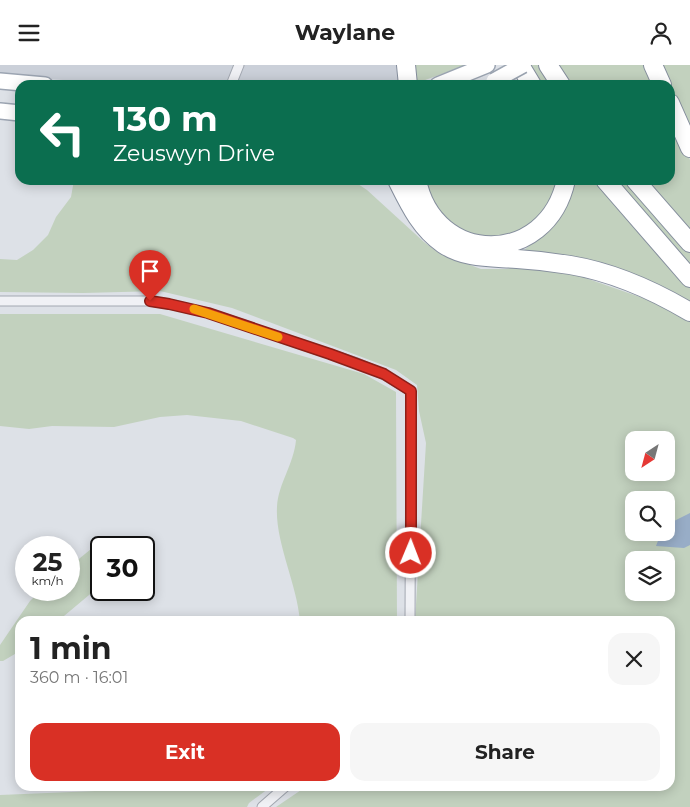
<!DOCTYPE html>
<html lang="en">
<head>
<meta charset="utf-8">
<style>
	:root { --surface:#fff; --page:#f6f6f6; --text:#222; --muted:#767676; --accent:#d93025 }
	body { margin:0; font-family:Montserrat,sans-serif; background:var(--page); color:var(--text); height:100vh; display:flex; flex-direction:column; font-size:19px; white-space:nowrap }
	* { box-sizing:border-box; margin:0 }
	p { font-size:16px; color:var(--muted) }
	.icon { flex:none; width:28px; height:28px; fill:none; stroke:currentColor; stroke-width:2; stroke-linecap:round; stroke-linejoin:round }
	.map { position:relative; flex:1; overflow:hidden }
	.panel { position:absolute; left:15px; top:551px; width:660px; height:175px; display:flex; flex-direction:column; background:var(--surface); border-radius:15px; box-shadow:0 2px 12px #0003 }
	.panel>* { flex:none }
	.hud { position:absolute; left:15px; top:15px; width:660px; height:105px; border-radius:15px; box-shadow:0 2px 12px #0003; background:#0b6e4f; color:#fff; overflow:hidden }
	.needle { width:32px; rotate:216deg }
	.buttons { position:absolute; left:625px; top:366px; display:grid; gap:10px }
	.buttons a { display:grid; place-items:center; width:50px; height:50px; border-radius:10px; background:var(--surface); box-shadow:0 2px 12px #0003; font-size:25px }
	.speed { position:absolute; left:15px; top:471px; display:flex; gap:10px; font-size:25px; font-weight:700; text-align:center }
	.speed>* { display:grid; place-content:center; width:65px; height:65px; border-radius:50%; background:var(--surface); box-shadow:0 2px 12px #0003; line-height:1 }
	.speed small { font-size:12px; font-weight:400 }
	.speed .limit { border:2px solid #111; border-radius:8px; background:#fff; color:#111 }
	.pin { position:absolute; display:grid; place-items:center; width:42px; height:42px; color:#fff; margin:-51px -21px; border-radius:50% 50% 50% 0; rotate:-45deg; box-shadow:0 0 5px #0007 }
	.pin .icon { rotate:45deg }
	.me { position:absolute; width:55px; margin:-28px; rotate:1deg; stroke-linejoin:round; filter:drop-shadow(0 0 4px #0008) }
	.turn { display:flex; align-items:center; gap:18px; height:105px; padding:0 15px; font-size:22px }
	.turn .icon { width:65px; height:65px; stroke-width:2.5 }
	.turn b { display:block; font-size:35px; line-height:42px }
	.round { display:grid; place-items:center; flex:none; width:52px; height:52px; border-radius:15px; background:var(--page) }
	.summary { display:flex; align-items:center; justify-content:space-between; height:85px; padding:0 15px }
	h1 { font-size:30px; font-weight:700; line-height:38px }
	.primary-button { display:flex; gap:10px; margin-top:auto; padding:10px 15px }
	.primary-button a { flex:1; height:58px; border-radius:15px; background:var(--accent); color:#fff; font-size:20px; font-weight:700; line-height:58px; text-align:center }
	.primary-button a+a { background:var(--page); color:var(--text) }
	header { display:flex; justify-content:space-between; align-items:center; height:65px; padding:0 15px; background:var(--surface); font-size:22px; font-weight:700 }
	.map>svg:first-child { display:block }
</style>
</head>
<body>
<header><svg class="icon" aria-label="menu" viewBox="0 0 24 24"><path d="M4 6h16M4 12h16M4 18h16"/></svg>Waylane<svg class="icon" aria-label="person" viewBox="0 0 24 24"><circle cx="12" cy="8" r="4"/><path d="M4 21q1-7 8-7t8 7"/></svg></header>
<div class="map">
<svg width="690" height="742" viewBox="0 0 690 742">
	<rect width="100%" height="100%" fill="#dde1e7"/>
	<polygon fill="#cbd0d9" points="0,0 399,0 401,16 395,20 126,20 0,10"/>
	<g fill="#c2d1be" fill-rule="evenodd">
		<polygon points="411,0 467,0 414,19"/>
		<polygon points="526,0 540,0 554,20 539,20"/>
		<polygon points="557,0 647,0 656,20 572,20"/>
		<polygon points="659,0 690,0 690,71 670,25 670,20"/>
		<polygon points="670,50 690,95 690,165 646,115 670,115"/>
		<path d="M74,115H352L367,125L424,177L440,189L481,204H506L524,200L571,208L663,240L690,256V742H276L307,721H670V556H415L426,378L419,346L417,320L396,305L232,243L160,226L83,228L0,227V194L17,195L33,185L48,170L56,152L71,132ZM634,375H666V408H634ZM634,435H666V468H634ZM634,495H666V528H634Z"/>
		<polygon points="425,115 562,115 558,131 526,167 476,174 438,150"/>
		<polygon points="571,115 595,115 690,222 690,245 522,187 545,167"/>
		<polygon points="612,115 627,115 690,188 690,206"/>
		<path d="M0,249H160L364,309L396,327L397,556H300C297,519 275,477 277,442C278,419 294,399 296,375L293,373L241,356L187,350L160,352L114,362L52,361L29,364L0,361Z"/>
		<polygon points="107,474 114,477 119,482 101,482 101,520 58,556 20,556 20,586 3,596 0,596 0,580 30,536 41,525 69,525 69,502 96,480"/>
		<polygon points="213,721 272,721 249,738 247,742 0,742 0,730"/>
	</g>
	<polygon fill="#98adc7" points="690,448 690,480 684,483 656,481 661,468 666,468 666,460"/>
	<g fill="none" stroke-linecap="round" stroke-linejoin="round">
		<defs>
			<g id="street">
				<polyline points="231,20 239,0"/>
				<polyline points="0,236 150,236 169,239 208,248 357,298 383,309 411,326 410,556"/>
				<polyline points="262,742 286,721"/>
			</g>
			<g id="primary">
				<polyline points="0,16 45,20"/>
				<polyline points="438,20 487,0"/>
				<polyline points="0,46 20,48"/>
			</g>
			<g id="highway">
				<polyline points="406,0 408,20"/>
				<polyline points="520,0 532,20"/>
				<polyline points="548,0 561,20"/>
				<polyline points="653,0 662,20"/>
				<polyline points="670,38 690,83"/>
				<path d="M397,115C409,139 420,163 443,179C465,194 491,192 517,194C534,195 552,197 570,200C612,207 653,225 690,247"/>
				<path d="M417,115C434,201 547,203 566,115"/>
				<polyline points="605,115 690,213"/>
				<polyline points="635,115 690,178"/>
			</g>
		</defs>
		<use href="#street" stroke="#a3a8b1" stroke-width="11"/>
		<use href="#primary" stroke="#9ca5b2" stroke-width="18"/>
		<use href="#highway" stroke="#858e9d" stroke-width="20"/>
		<use href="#street" stroke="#f0f1f5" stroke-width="9"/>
		<use href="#primary" stroke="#fff" stroke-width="15"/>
		<use href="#highway" stroke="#fff" stroke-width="18"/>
		<defs>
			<polyline id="primary-bridge" points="494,16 523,0"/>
		</defs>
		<use href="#primary-bridge" stroke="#9ca5b2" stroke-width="18" stroke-linecap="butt"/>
		<use href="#primary-bridge" stroke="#fff" stroke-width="15"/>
	</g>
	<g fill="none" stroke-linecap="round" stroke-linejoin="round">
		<defs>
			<polyline id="route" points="150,236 169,239 208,248 330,289 384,309 411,326 411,488"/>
		</defs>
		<use href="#route" stroke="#8d1f18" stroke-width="12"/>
		<use href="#route" stroke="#d93025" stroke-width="9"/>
		<polyline stroke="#f59e0b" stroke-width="9" points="194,244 278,272"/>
	</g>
</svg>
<div class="buttons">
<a><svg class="needle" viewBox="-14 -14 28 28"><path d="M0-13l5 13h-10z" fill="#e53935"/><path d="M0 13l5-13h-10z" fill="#767676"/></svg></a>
<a><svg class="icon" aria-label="search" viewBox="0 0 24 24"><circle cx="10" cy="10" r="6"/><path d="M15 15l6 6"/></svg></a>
<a><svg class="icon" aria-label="layers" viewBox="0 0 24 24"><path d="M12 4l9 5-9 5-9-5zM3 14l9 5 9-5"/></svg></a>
</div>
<div class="speed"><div>25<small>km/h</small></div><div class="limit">30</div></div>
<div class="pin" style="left:150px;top:236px;background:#d93025"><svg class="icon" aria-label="arrive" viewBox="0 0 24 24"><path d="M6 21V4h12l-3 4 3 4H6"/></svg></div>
<svg class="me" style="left:411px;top:488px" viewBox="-20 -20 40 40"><circle r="17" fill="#d93025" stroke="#fff" stroke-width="3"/><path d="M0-11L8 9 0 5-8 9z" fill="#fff"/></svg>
<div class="hud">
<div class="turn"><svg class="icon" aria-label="left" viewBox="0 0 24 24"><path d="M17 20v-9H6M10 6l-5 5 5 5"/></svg><div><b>130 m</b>Zeuswyn Drive</div></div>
</div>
<section class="panel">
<div class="summary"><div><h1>1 min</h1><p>360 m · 16:01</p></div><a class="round"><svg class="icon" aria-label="close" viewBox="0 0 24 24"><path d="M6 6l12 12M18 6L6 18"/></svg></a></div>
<div class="primary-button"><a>Exit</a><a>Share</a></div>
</section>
</div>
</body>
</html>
